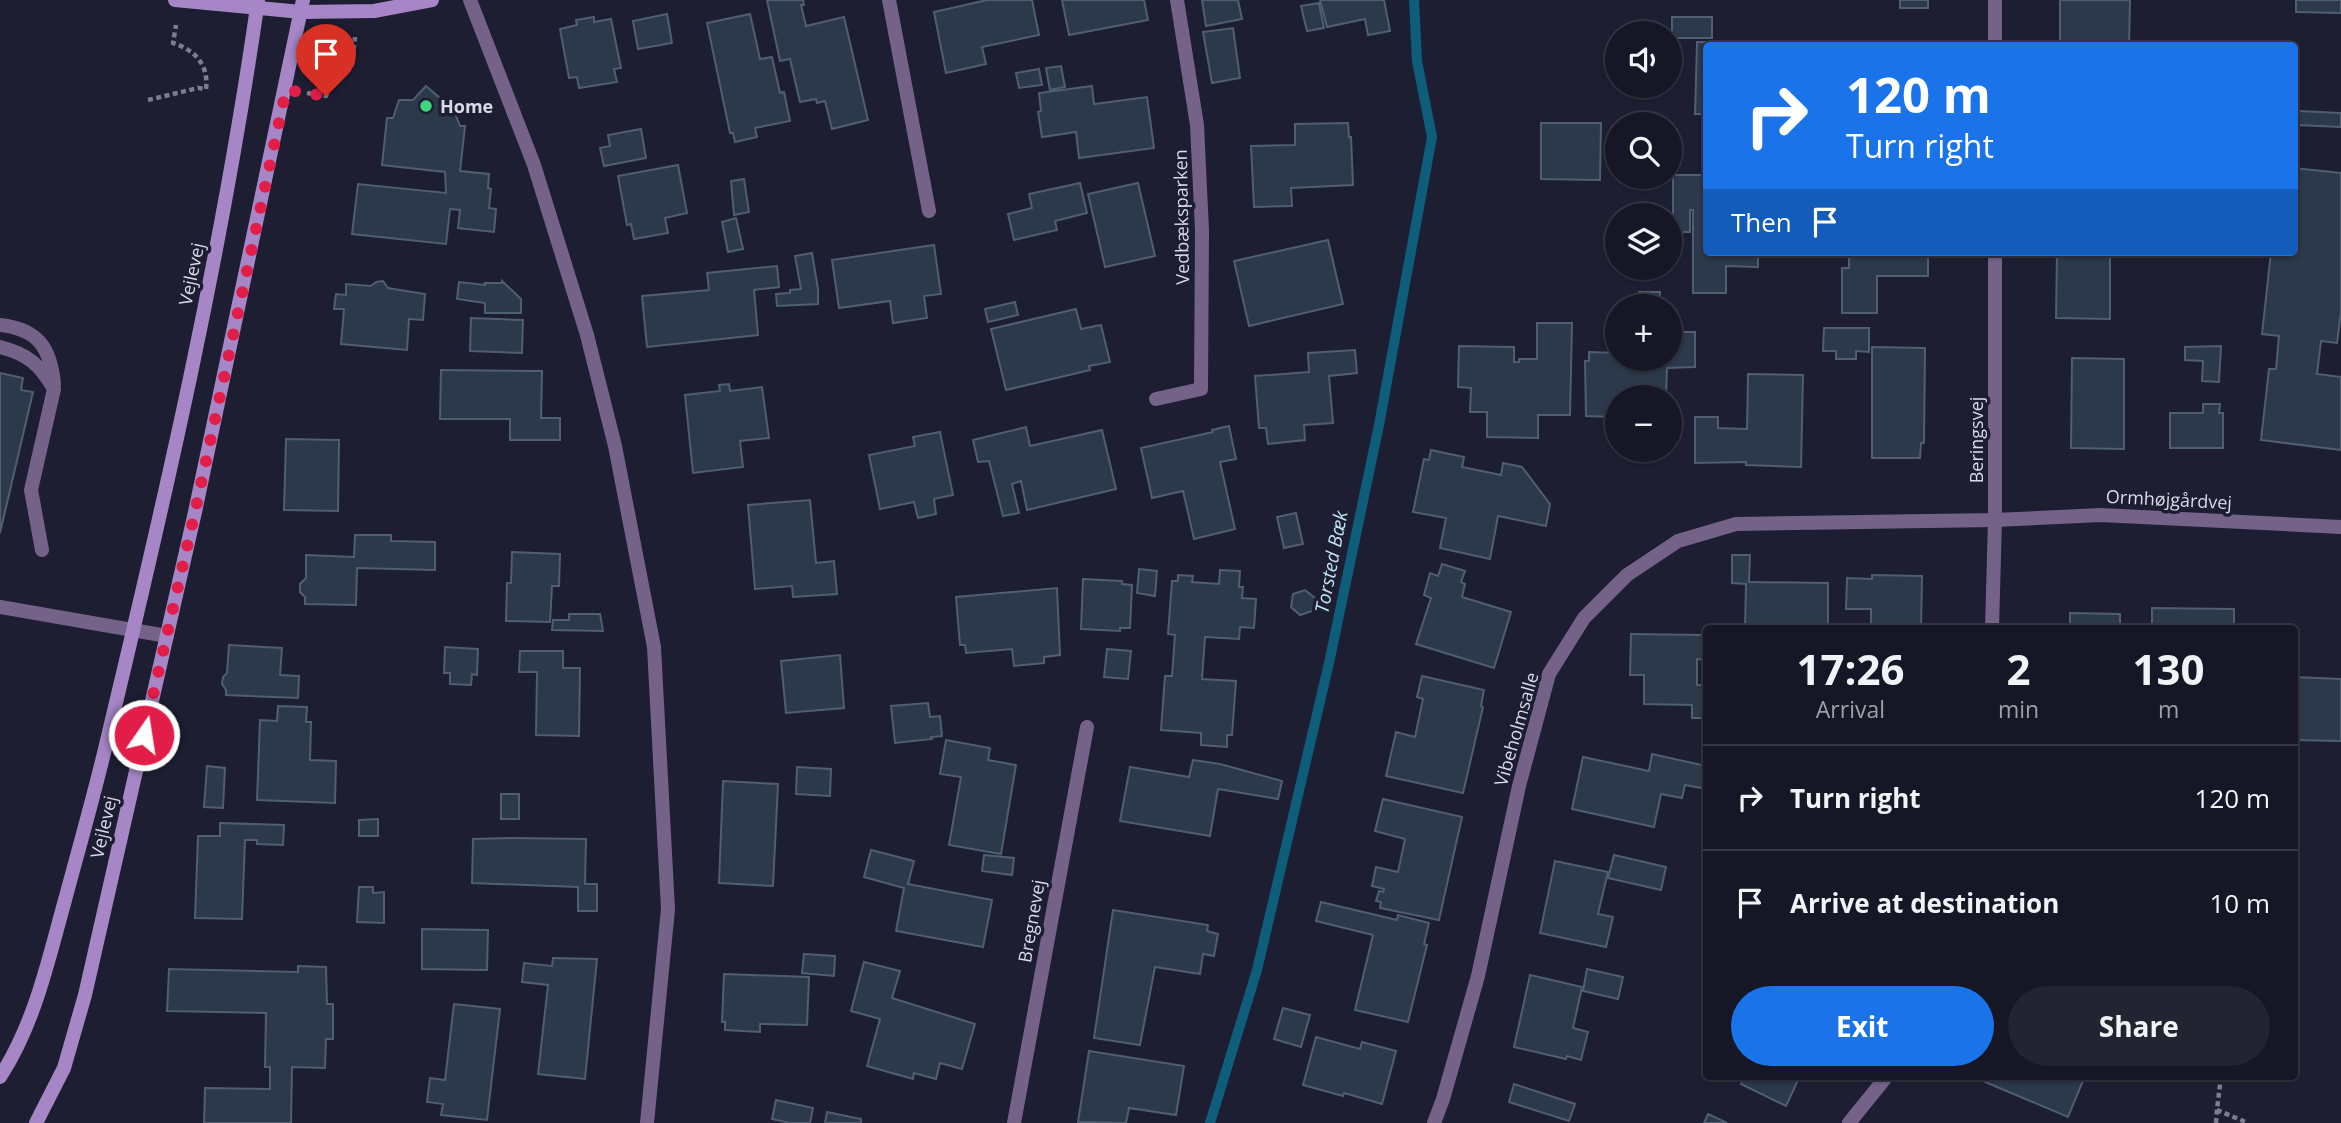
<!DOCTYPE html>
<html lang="en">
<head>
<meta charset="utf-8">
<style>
	:root { --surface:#161626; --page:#232332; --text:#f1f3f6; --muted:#9e9fa7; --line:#353543; --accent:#1a73e8 }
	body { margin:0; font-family:"Open Sans",sans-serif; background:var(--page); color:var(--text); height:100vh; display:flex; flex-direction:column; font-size:26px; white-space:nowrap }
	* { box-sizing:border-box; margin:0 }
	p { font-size:23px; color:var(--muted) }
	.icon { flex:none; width:38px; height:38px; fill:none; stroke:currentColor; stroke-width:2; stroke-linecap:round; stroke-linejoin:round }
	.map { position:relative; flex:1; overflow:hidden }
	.panel { position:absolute; left:1703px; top:625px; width:595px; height:455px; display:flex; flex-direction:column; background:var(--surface); border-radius:7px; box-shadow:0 2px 5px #0004,0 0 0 2px var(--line) }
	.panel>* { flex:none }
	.guide { position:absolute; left:1703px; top:42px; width:595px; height:214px; border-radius:7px; box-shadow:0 2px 5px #0004,0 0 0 2px var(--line); background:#1a73e8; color:#fff; overflow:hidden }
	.tools { position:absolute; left:1605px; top:21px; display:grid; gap:14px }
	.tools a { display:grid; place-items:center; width:77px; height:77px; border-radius:50%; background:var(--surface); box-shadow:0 2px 5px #0004,0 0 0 2px var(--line); font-size:35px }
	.pin { position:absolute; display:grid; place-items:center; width:60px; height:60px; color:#fff; margin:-72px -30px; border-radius:50% 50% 50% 0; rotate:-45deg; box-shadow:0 0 7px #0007 }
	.pin .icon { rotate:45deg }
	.me { position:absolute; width:77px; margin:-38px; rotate:13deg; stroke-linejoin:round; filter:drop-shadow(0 0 5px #0008) }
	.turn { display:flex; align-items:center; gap:24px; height:147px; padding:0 28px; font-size:32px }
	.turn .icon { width:91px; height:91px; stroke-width:2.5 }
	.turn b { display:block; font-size:49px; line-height:60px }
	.then { display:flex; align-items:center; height:66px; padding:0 28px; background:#0003; gap:14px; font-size:26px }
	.eta { display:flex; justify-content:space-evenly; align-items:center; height:119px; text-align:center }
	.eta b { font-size:42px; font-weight:700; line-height:49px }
	.button { display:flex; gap:14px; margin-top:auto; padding:14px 28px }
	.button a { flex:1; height:80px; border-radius:42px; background:var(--accent); color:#fff; font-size:28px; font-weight:700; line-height:80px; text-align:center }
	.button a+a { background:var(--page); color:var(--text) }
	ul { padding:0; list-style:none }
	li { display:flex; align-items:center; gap:21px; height:105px; padding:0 28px; border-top:2px solid var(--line) }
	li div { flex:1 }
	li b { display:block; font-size:26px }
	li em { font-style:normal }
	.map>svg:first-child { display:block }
</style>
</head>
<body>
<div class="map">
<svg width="2341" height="1123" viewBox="0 0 2341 1123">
	<rect width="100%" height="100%" fill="#1d1e32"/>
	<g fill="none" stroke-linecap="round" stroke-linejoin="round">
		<polyline stroke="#0e5e7b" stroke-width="10" points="1210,1123 1257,970 1329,663 1379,425 1432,137 1417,61 1414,0"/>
	</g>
	<g fill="#2b394b" stroke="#4f5e71" stroke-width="2">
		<polygon points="767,0 803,0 804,5 801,5 806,26 844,17 868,120 832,129 825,101 817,103 816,99 800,102 790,59 780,61"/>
		<polygon points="987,0 1032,0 1039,35 982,47 986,64 946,73 934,12"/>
		<polygon points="1062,0 1144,0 1148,20 1069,35"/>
		<polygon points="1202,0 1238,0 1242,19 1206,26"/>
		<polygon points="1320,0 1384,0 1390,31 1368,35 1365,19 1327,27"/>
		<rect x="1900" y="0" width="28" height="8"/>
		<polygon points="2060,0 2130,0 2129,46 2060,46"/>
		<polygon points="2296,0 2341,0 2341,13 2296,12"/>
		<polygon points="1319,3 1324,28 1307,31 1301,6"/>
		<polygon points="667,14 672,43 638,49 633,21"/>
		<polygon points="750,14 760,59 772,57 780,93 784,92 790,121 755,128 757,137 735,142 733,133 730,133 707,23"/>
		<polygon points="594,17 594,22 611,19 621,68 614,69 617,82 579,88 577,77 569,78 560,29 577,25 576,20"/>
		<rect x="1672" y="17" width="40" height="21"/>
		<polygon points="1233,28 1240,78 1212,83 1203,32"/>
		<polygon points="1697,42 1728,42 1728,46 1706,46 1706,114 1695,114"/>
		<rect x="1853" y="43" width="60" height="3"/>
		<polygon points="1061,66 1065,87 1050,90 1046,68"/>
		<polygon points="1039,69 1042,85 1019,88 1016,73"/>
		<polygon points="426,86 440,98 449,98 460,126 465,126 460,171 489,174 488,188 491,189 489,208 496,209 494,232 458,228 460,210 450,209 446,244 352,234 358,184 446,193 445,172 382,165 387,118 393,118 399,100 413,100"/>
		<polygon points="1092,86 1094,104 1147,97 1154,148 1079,158 1076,132 1042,137 1038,112 1041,111 1039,93"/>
		<polygon points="2299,111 2341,113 2341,127 2298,125"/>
		<polygon points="1348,123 1349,137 1351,137 1353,185 1291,188 1292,206 1254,207 1251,146 1295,145 1295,124"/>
		<polygon points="1541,123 1601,123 1600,180 1541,179"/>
		<polygon points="641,129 646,158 604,166 600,148 610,146 608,135"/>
		<polygon points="678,165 687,213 665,218 668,233 634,239 631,224 627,225 618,176"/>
		<polygon points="2294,168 2341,173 2341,311 2337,343 2321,341 2317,374 2341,377 2341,450 2261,440 2269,369 2276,369 2279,336 2262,334 2271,252 2294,252"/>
		<polygon points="1673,175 1706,175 1706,252 1758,252 1758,267 1726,266 1726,293 1693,293 1693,210 1690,210 1690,232 1673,232"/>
		<polygon points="744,179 749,212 734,215 731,181"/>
		<polygon points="1080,183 1087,213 1055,221 1057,230 1014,240 1008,214 1032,208 1029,194"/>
		<polygon points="1138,183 1155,256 1105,267 1088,194"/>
		<polygon points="736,218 743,249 728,252 722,222"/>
		<polygon points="1328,240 1343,304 1249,326 1234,261"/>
		<polygon points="934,245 941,294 924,296 927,318 893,323 890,301 839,308 832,260"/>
		<polygon points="1849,252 1928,252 1928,276 1877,276 1877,313 1842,313 1842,268 1849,268"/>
		<polygon points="2057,252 2110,252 2110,319 2056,318"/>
		<polygon points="812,253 818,289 818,304 777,306 776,294 790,293 790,290 801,289 795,256"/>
		<polygon points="777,266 779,287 754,290 758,335 647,347 642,296 709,290 707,273"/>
		<polygon points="383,281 388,288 425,294 423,320 409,319 407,350 341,344 344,309 334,309 336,294 346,295 346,284 371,286 376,282"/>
		<polygon points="502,281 521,299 521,313 485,313 485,303 457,299 459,282 485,285 485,283 502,283"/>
		<rect x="1639" y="292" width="21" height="14"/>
		<polygon points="1015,302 1018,315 988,322 985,309"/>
		<polygon points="1076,309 1081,329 1101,325 1110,362 1089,366 1090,370 1006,390 991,329"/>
		<polygon points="471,318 523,320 522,353 470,351"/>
		<polygon points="1537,323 1572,323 1570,415 1538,415 1538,438 1487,437 1487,412 1470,412 1471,388 1458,387 1459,346 1514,347 1514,362 1519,362 1519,359 1537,359"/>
		<polygon points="1824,328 1869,328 1869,352 1856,351 1856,359 1836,359 1836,351 1823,351"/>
		<polygon points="1670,332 1695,332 1695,367 1667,368 1666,397 1617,397 1617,444 1612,444 1613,417 1586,416 1585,361 1589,361 1589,352 1617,353 1617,359 1622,359 1622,362 1630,362 1630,359 1670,359"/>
		<polygon points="2221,346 2219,382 2202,381 2203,361 2185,360 2185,347"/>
		<polygon points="1872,347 1925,348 1924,443 1921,443 1920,458 1872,458"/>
		<polygon points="1355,350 1357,373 1329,376 1333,423 1304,425 1305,440 1268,444 1266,428 1259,428 1255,376 1309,372 1308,353"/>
		<polygon points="2072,358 2124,359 2124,449 2071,448"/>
		<polygon points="441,370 542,371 541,418 560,418 560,440 510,440 510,419 440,419"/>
		<polygon points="0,373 23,378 21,390 33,392 0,533"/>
		<polygon points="1748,374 1803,375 1801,467 1746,465 1746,462 1695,463 1695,417 1718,417 1718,428 1747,429"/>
		<polygon points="729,384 730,391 762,387 769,438 740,441 743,467 693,473 685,395 720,391 719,385"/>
		<polygon points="2203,404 2220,404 2219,413 2223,413 2223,448 2170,448 2170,413 2203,413"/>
		<polygon points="1229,426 1236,459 1220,462 1235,529 1194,539 1183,491 1152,498 1141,448 1213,432 1212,430"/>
		<polygon points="1026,427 1030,446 1102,430 1116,489 1027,510 1021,481 1012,484 1019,513 1003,516 989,461 978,462 973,440"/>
		<polygon points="940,432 953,495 934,499 936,514 918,518 914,502 880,509 869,455 915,446 913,437"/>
		<polygon points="286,439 339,440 338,511 284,510"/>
		<polygon points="1431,450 1464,457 1462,467 1501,475 1503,463 1522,467 1550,504 1546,526 1498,516 1490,559 1440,548 1446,518 1413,512 1424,459 1429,460"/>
		<polygon points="810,500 816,563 834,561 837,594 793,597 792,586 755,589 748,505"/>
		<polygon points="1296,513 1303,544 1284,548 1277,517"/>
		<polygon points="355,535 391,535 391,541 435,542 435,570 357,568 356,605 305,604 305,597 300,592 300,584 306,578 306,555 354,557"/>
		<polygon points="512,552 560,554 559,586 552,586 550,622 506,621 507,583 511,583"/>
		<polygon points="1732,555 1750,555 1749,582 1828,583 1828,628 1745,628 1746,584 1732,583"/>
		<polygon points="1442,564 1465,571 1461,582 1465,584 1462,597 1511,612 1494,668 1416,644 1431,598 1424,595 1430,573 1438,576"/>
		<polygon points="1139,569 1157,571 1155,596 1137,593"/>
		<polygon points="1220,570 1240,571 1239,587 1243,587 1242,598 1256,599 1254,628 1240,627 1239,639 1205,637 1202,679 1236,681 1232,735 1227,735 1227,747 1201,745 1201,733 1161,730 1165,676 1172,676 1175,635 1168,634 1172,581 1178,581 1178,575 1193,576 1192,582 1219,584"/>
		<polygon points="1872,575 1922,576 1921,628 1871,628 1871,609 1846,609 1847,578 1872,579"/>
		<polygon points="1083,579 1122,581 1122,584 1132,585 1130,628 1120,628 1120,631 1081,629"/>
		<polygon points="1057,588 1060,655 1044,657 1044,663 1014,666 1012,649 966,653 965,645 960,645 956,597"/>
		<polygon points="1305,590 1315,598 1312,611 1300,615 1291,607 1293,594"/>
		<polygon points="2152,608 2234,609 2234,624 2250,624 2250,628 2152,628"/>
		<polygon points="2070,613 2120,614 2120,628 2070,628"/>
		<polygon points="569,614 600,614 603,631 552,630 553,620 569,620"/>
		<polygon points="1631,634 1706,635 1706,660 1697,659 1697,685 1706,685 1706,718 1692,718 1692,705 1644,704 1644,675 1630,675"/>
		<polygon points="229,645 282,648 280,675 299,676 298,698 226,695 226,690 222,684 223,677 227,673"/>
		<polygon points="445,647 478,649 477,675 472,674 471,685 450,684 450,673 444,673"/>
		<polygon points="1107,649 1131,651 1128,679 1104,677"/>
		<polygon points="520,651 563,651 563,668 580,668 579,736 536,735 537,672 519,672"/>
		<polygon points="840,655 844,708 786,713 781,661"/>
		<polygon points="1422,676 1484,690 1481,706 1483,707 1463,793 1386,776 1396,732 1415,737 1423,699 1417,697"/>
		<polygon points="2294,677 2341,679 2341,741 2294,740"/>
		<polygon points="928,703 930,717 940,716 942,736 931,737 932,739 895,743 891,706"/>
		<polygon points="278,706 307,707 306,722 311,722 310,760 336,761 335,803 257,800 260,720 277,721"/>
		<polygon points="946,740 990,748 988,760 1016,765 1001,854 949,845 961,777 940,774"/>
		<polygon points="1652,754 1706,766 1701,788 1685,785 1682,798 1661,794 1654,827 1572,809 1583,757 1649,771"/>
		<polygon points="1193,760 1220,764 1282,781 1278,799 1218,789 1210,836 1120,821 1130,767 1189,777"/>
		<polygon points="207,766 225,768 223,808 204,807"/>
		<polygon points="797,767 831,769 830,796 796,794"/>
		<polygon points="723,781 778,784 773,886 719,883"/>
		<rect x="501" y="794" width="18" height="25"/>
		<polygon points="1383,799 1462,817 1439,920 1380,908 1381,902 1376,901 1379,891 1383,892 1384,889 1372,886 1376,867 1398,872 1405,839 1375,831"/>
		<polygon points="378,819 378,836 359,836 359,820"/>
		<polygon points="220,823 284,825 283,845 257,844 257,840 245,840 242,919 195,918 198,836 220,836"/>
		<polygon points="511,838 586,839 585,884 597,884 597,911 578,911 578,887 472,883 473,839"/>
		<polygon points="871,850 914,861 908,884 992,900 983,947 896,931 904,888 864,877"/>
		<polygon points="984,855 1014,858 1012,875 982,871"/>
		<polygon points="1614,855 1666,867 1661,890 1608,878"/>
		<polygon points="1555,861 1608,872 1598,914 1613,917 1606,947 1540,933"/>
		<polygon points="359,887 373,887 373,893 384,892 384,923 357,922"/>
		<polygon points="1321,902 1397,920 1398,915 1429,923 1424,944 1427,945 1408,1022 1355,1010 1373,935 1316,921"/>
		<polygon points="1113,910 1208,925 1207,931 1218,934 1214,956 1203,954 1200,974 1155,967 1140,1045 1094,1038"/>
		<polygon points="422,929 488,930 487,970 422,969"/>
		<polygon points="804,954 835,956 834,976 802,973"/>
		<polygon points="553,958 597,959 585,1079 538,1074 548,985 522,982 524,963 552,966"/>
		<polygon points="864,962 900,971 892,998 975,1024 962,1069 940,1063 936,1079 914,1073 913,1079 867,1066 880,1019 851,1011"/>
		<polygon points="298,966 326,967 327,1004 333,1004 333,1039 326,1039 325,1068 292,1067 291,1123 204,1123 205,1088 270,1089 270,1067 265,1067 266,1013 167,1011 169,969 298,972"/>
		<polygon points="1587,969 1623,977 1618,999 1583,991"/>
		<polygon points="724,974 809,977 807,1025 760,1024 760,1032 725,1030 725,1022 722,1022"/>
		<polygon points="1530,975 1582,987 1573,1028 1588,1032 1581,1060 1567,1056 1566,1059 1514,1047"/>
		<polygon points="454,1004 500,1009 487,1120 441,1115 443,1104 427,1102 430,1078 445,1080"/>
		<polygon points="1283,1008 1310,1015 1301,1047 1274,1039"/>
		<polygon points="1316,1037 1360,1049 1362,1042 1396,1051 1382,1104 1344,1093 1343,1096 1303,1085"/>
		<polygon points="1089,1051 1184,1066 1176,1115 1129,1108 1126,1123 1078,1122"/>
		<polygon points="1745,1076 1800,1076 1786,1106 1741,1084"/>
		<polygon points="1971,1076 2085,1076 2068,1117"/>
		<polygon points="1514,1084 1575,1104 1569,1121 1509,1102"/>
		<polygon points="776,1100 813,1108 810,1123 790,1123 772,1119"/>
		<polygon points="827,1112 861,1119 861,1123 825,1123"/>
		<polygon points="1708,1114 1727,1123 1704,1123"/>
	</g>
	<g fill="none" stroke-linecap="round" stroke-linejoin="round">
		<g stroke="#7c7d8e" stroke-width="4.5" stroke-dasharray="5 3.5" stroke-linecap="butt">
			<path d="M307,93L326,96C331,80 336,72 352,65L355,37"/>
			<path d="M148,100L198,88L206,89C209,65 195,50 173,43L176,25"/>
			<polyline points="2221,1076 2217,1110 2248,1123"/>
			<polyline points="2216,1123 2217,1110"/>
		</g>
		<g stroke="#756289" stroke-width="14">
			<polyline points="889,0 929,211"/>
			<path d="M0,325C38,329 51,348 54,385"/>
			<path d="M0,347C28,354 40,365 54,389L31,490L42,550"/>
			<polyline points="0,607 167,636"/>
		</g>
		<g stroke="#756289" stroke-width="14">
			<polyline points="470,0 534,165 587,335 615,446 654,647 668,909 647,1123"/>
			<polyline points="1995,0 1995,46"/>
			<polyline points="1156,399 1201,389 1202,230 1197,125 1177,0"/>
			<polyline points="1992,628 1995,520 1995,252"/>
			<polyline points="1014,1123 1087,727"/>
			<polyline points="1434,1123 1443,1099 1478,976 1519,786 1549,674 1584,618 1627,575 1678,541 1736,524 1995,520 2101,515 2341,527"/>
			<polyline points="1849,1123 1887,1076"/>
		</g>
		<g stroke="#a686c6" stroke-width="14">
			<polyline points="175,0 301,12 374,11 432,0"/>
			<path d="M0,1077C35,1023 48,961 65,900C80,844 96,789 109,732C167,490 223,247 258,0"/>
			<polyline points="36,1123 64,1068 85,995 195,512 303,0"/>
		</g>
	</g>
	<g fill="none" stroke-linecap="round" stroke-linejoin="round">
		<polyline stroke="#e11d48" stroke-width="12" stroke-dasharray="0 21.6" points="144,735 195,512 286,90 326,96"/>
	</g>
	<circle fill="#3fd77d" stroke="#1d1e32" stroke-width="2.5" cx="426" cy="106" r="7"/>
	<g text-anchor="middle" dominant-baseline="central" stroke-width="7" stroke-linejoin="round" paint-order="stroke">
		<g font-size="18" font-weight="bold" fill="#dadbe9" stroke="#1d1e32" text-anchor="start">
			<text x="440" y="106">Home</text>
		</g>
		<g font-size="18" fill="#dadbe9" stroke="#1d1e32">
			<text transform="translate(1181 217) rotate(-91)">Vedbæksparken</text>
			<text transform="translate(191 274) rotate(-78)">Vejlevej</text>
			<text transform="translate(1976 440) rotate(-90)">Beringsvej</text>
			<text transform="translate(2169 499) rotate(3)">Ormhøjgårdvej</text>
			<text transform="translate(1516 729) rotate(-74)">Vibeholmsalle</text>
			<text transform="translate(103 827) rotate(-77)">Vejlevej</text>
			<text transform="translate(1031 921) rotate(-80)">Bregnevej</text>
		</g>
		<g font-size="19" font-style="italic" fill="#bfe4f6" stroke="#1d1e32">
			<text transform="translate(1331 562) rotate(-79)">Torsted Bæk</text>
		</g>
	</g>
</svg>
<div class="tools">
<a><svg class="icon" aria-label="sound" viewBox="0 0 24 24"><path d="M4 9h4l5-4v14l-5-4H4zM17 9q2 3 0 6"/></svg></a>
<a><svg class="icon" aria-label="search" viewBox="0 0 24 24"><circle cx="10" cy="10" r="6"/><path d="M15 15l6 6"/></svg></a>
<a><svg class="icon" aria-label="layers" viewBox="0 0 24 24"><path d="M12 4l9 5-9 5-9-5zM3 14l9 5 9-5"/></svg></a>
<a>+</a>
<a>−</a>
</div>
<div class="pin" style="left:326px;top:96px;background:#d93025"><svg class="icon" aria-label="arrive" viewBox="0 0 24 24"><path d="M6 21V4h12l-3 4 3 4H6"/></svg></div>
<svg class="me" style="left:144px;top:735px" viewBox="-20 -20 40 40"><circle r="17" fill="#e11d48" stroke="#fff" stroke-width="3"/><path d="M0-11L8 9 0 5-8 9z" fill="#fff"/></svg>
<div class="guide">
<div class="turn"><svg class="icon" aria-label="right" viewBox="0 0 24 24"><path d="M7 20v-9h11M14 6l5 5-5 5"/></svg><div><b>120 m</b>Turn right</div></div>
<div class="then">Then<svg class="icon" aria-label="arrive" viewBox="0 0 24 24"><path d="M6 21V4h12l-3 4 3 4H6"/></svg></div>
</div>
<section class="panel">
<div class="eta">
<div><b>17:26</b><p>Arrival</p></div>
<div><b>2</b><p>min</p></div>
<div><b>130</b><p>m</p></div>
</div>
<ul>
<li><svg class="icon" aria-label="right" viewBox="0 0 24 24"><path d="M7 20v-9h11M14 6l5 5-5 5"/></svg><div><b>Turn right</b></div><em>120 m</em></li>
<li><svg class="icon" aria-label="arrive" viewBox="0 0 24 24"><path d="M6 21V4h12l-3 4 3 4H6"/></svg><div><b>Arrive at destination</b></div><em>10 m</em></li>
</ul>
<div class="button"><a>Exit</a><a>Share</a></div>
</section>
</div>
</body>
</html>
